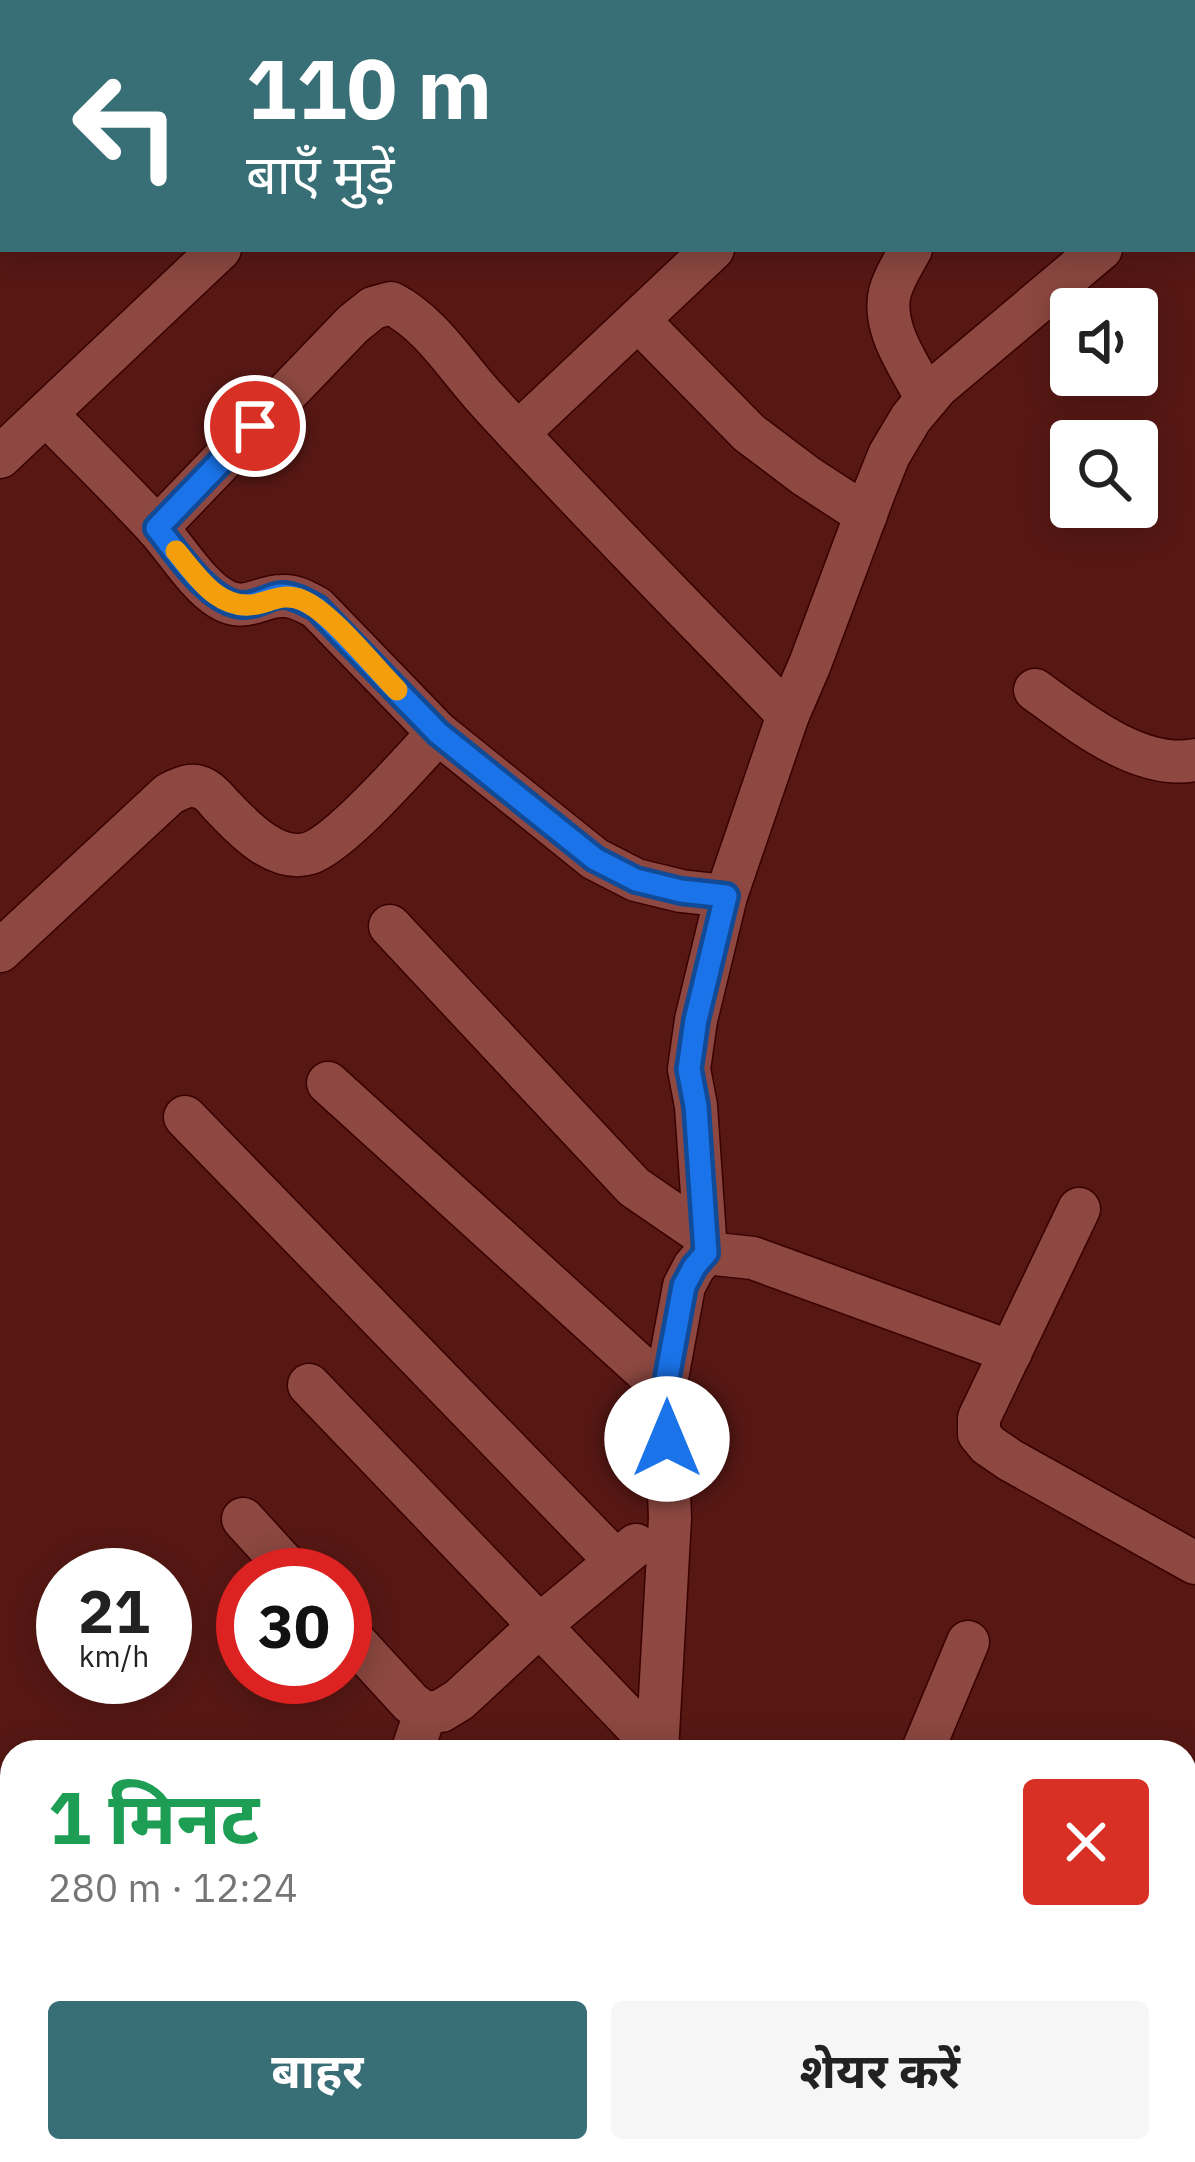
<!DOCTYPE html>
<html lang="hi">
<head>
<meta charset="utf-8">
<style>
	:root { --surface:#fff; --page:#f6f6f6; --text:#222; --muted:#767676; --accent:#386e75 }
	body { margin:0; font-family:"IBM Plex Sans","Noto Sans Devanagari",sans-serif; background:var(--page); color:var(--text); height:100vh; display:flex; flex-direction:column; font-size:45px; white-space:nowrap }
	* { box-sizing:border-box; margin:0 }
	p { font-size:39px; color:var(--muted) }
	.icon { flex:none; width:66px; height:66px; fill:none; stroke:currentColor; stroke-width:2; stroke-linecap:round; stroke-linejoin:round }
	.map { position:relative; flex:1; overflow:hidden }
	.side { position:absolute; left:0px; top:1740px; width:1197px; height:423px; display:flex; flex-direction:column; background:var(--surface); border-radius:36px 36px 0 0; box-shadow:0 6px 30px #0003 }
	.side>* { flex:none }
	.banner { position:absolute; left:0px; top:0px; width:1197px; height:252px; box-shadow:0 6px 30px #0003; background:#386e75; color:#fff; overflow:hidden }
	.fabs { position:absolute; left:1050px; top:288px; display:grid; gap:24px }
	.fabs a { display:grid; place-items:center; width:108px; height:108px; border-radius:12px; background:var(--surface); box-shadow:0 6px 30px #0003; font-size:60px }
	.speed { position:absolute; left:36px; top:1548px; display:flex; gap:24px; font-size:60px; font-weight:700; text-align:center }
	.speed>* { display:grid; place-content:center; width:156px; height:156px; border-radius:50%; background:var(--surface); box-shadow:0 6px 30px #0003; line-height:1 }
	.speed small { font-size:30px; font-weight:400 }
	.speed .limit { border:18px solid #d22; background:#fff; color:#111 }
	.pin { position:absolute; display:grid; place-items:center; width:102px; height:102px; color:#fff; margin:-51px; border:6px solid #fff; border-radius:50%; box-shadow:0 3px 12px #0007 }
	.me { position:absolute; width:132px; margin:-66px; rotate:0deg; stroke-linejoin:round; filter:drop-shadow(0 0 9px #0008) }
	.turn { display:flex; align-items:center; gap:42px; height:252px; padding:0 48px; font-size:54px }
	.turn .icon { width:156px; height:156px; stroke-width:2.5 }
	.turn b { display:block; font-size:84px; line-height:102px }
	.round { display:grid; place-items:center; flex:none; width:126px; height:126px; border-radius:12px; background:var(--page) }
	.head { display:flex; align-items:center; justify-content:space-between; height:204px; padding:0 48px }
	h1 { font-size:72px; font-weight:700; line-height:90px; color:#1e9e55 }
	.action { display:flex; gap:24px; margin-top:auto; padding:24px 48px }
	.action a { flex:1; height:138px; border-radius:12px; background:var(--accent); color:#fff; font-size:48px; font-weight:700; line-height:138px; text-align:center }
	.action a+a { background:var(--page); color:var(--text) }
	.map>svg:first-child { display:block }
</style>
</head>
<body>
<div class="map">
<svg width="1195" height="2162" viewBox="0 0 1195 2162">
	<rect width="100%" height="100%" fill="#571814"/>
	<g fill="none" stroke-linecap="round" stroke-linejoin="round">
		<defs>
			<g id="minor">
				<polyline points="105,0 108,3"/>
				<polyline points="542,0 545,3"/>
				<polyline points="480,3 483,0"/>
				<polyline points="865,3 866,0"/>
				<polyline points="1066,3 1068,0"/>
				<polyline points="0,20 3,23"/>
				<polyline points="1194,206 1195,206"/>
				<path d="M911,249C904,262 894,277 890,292C881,329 911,368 927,399"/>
				<polyline points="638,320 749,433 806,476 866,515"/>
				<path d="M46,414C83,452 121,489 157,528C176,549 197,584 220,598C245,614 259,596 282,596C295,595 306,602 317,608L438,733L595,859L636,880L681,891L726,896"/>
				<polyline points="518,433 713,249"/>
				<polyline points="0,457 220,249"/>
				<path d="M157,528L353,324L373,308L391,303C432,324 457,368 488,401C585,508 688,611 788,715"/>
				<path d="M1035,690C1078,721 1140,771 1195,760"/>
				<polyline points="390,926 634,1187 704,1235"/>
				<path d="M0,951L169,794C181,788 191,782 204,789C211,792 218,802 224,808C244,829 277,864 310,853C342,842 412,761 438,733"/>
				<polyline points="328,1083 665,1389"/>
				<polyline points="185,1117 616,1561"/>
				<polyline points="1079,1209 979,1418 979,1434 988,1445 1010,1460 1195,1563"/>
				<polyline points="706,1253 696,1106 689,1069 696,1020 726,896 788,715 810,664 875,490 889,455 911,418 937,387 1101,249"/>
				<polyline points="309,1385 658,1749"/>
				<polyline points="243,1519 294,1575"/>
				<polyline points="345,1631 411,1703 425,1713 441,1711 459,1700 540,1625 636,1545"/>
				<polyline points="412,1752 425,1713"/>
				<polyline points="657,1752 670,1518 665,1389 684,1286 694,1267 706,1253 753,1258 1011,1352"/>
				<polyline points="922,1752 968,1642"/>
				<polyline points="1185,1843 1195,1826"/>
				<polyline points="1185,1889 1195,1894"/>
				<polyline points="1147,2151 1166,2162"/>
				<polyline points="182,2162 193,2151"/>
				<polyline points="581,2162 584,2151"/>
			</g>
		</defs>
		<use href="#minor" stroke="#390000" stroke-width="45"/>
		<use href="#minor" stroke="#8c4841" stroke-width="42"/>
	</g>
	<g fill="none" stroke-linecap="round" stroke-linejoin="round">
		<defs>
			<path id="route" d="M255,426L157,528C177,552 209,603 242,605C256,606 267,597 280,595C293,594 306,602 317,608L438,733L595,859L636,880L681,891L726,896L696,1020L689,1069L696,1106L706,1253L694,1267L684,1286L665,1389L667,1439"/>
		</defs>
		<use href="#route" stroke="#114b97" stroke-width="30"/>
		<use href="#route" stroke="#1a73e8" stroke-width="21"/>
		<path stroke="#f59e0b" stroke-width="21" d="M176,551C197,576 219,612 257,604C274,600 284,593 302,600C331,612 373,666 397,690"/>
	</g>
</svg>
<div class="fabs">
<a><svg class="icon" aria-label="sound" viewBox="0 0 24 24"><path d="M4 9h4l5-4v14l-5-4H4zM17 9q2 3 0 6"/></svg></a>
<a><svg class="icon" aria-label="search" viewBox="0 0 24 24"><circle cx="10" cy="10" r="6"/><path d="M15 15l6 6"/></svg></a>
</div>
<div class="speed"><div>21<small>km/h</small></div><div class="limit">30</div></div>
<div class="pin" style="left:255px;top:426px;background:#d93025"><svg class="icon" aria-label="arrive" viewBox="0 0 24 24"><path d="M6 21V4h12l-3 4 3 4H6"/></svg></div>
<svg class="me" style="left:667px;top:1439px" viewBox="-20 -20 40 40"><circle r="19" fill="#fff"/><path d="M0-13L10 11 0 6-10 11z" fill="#1a73e8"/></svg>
<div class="banner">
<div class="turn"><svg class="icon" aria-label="left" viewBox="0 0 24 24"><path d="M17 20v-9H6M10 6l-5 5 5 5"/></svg><div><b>110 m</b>बाएँ मुड़ें</div></div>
</div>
<section class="side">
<div class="head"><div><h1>1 मिनट</h1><p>280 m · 12:24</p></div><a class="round" style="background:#d93025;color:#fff"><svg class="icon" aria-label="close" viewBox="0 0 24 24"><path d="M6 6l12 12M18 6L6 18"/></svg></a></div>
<div class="action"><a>बाहर</a><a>शेयर करें</a></div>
</section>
</div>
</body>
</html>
